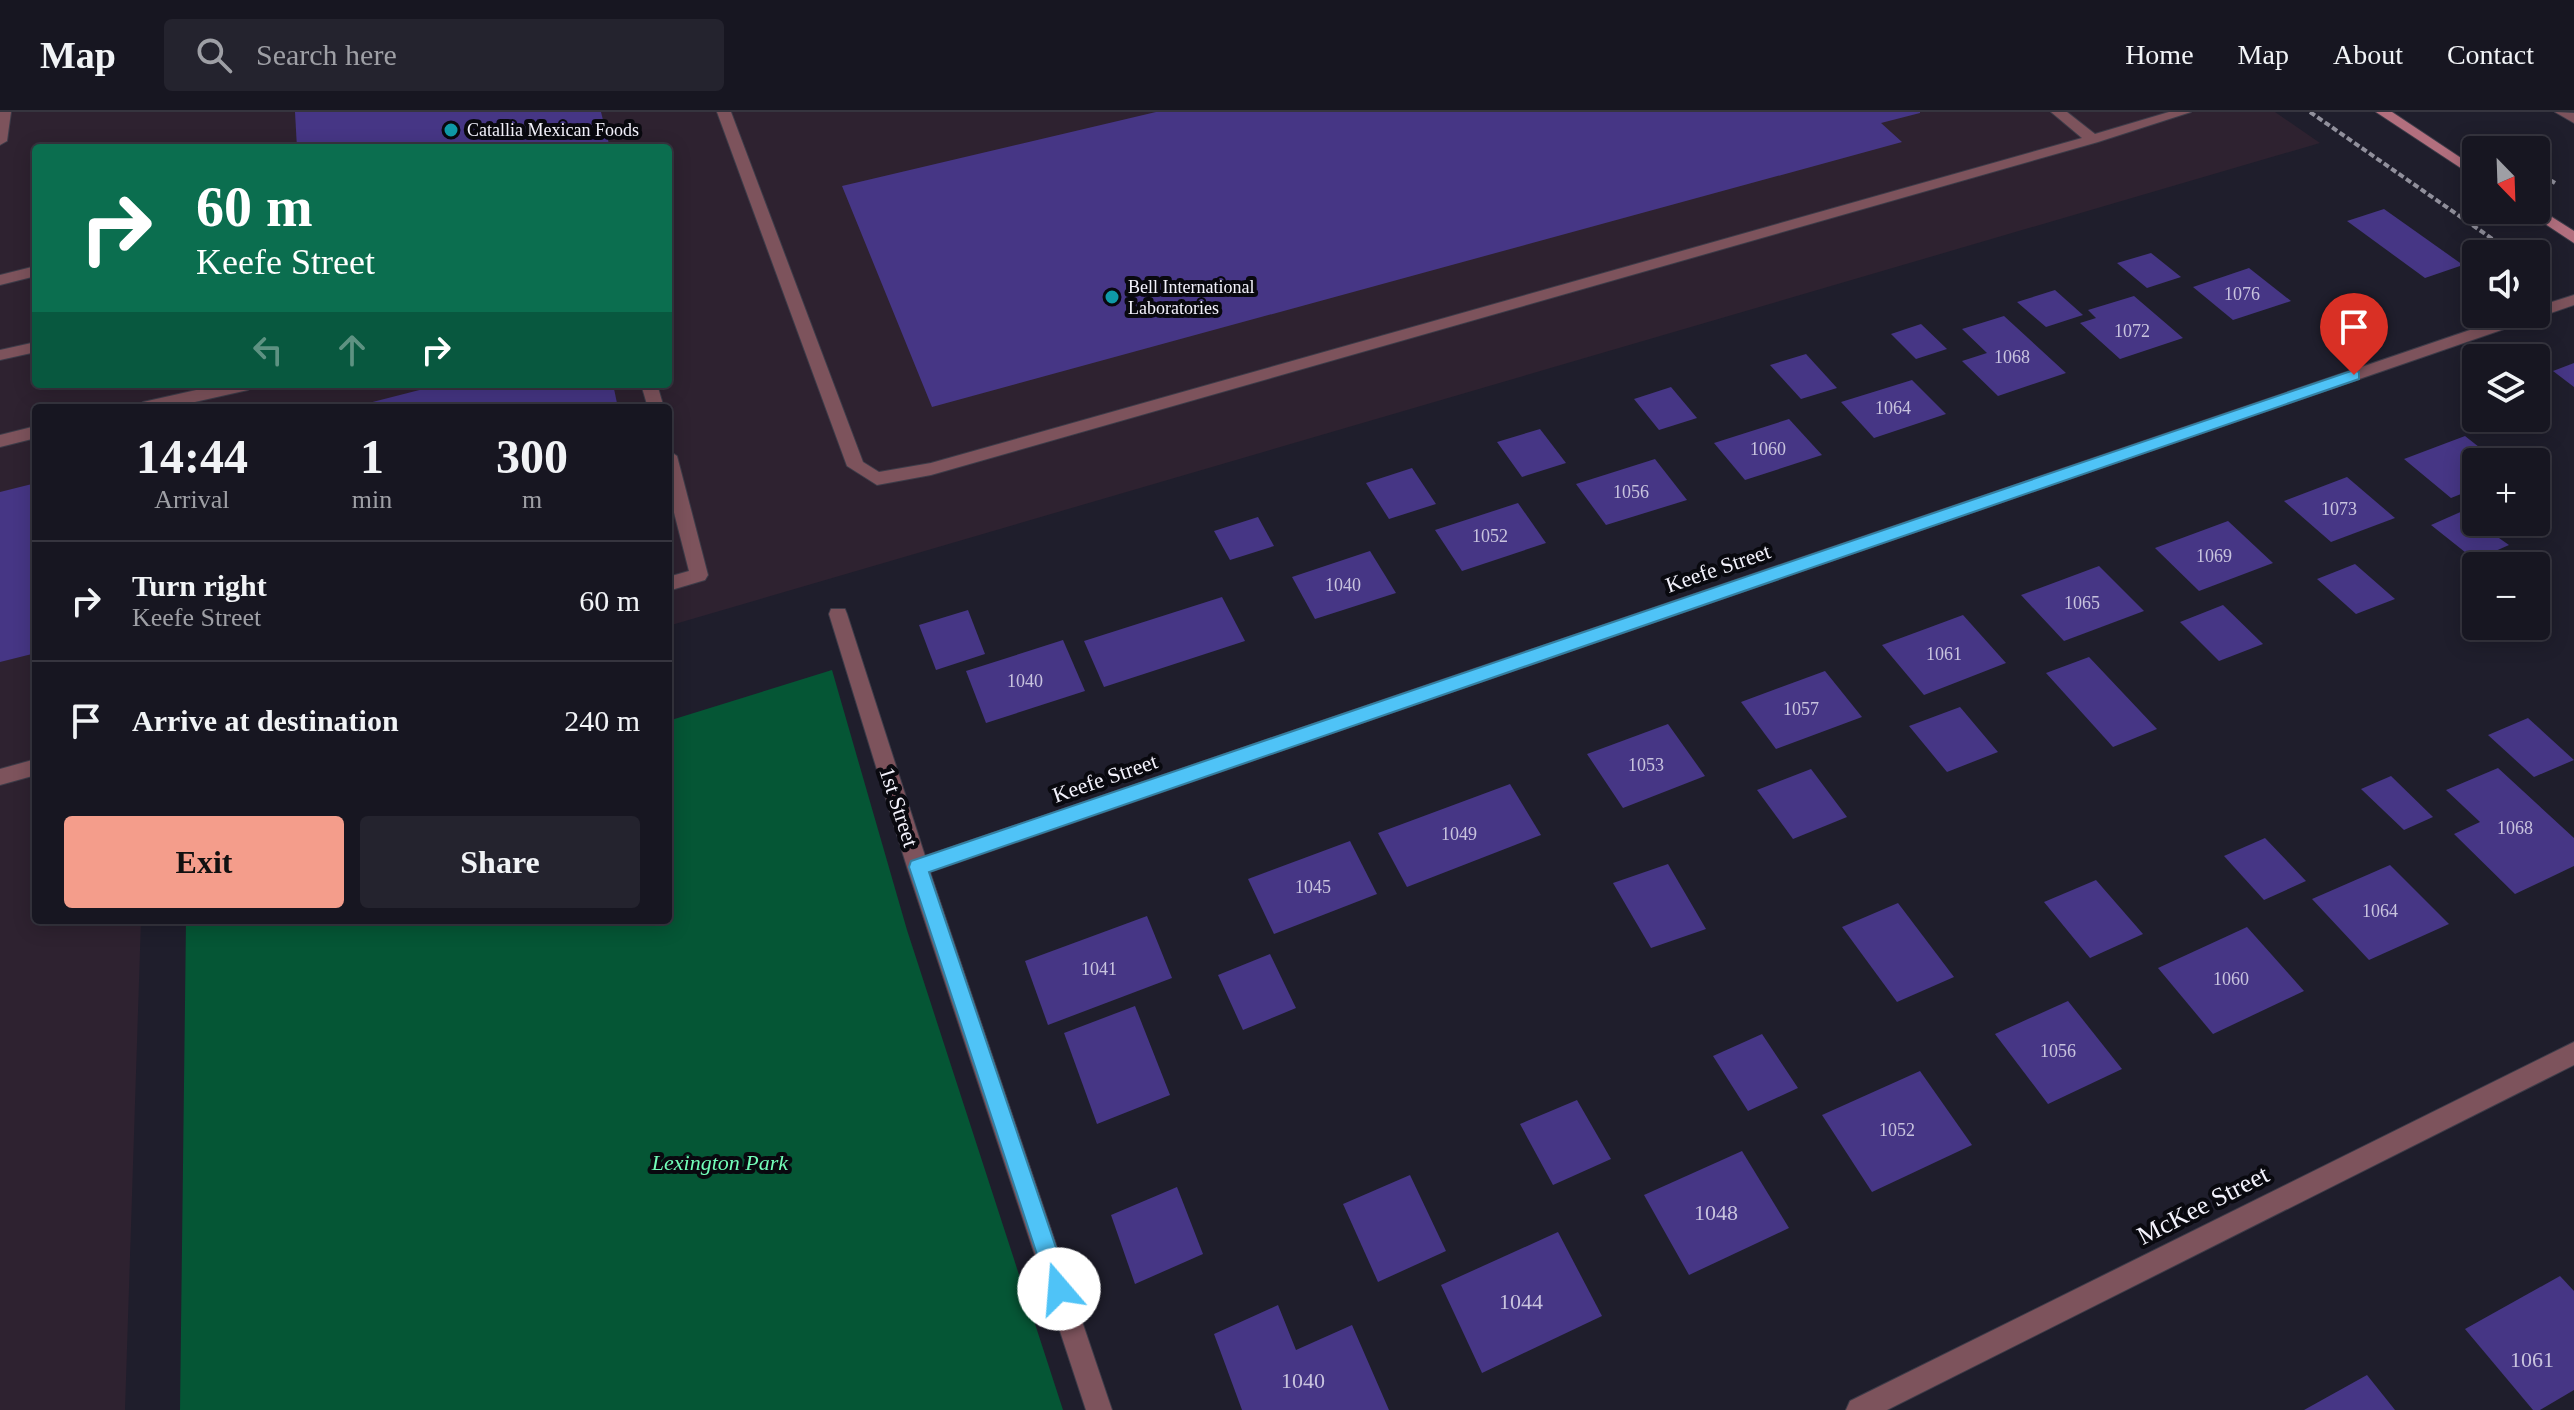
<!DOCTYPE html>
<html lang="en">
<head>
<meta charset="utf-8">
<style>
	:root { --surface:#171621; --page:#24232e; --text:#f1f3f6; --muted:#9e9fa5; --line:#36353f; --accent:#f49d8b }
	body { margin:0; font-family:"Times New Roman",serif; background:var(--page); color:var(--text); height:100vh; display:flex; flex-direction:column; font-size:30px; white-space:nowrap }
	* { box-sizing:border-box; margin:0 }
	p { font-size:26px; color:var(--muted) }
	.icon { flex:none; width:44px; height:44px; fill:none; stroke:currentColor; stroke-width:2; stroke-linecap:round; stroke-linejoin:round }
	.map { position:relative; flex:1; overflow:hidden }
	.side { position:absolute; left:32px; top:292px; width:640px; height:520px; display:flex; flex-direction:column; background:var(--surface); border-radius:8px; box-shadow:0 4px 20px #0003,0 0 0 2px var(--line) }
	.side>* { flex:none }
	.banner { position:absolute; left:32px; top:32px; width:640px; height:244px; border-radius:8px; box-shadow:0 4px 20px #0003,0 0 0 2px var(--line); background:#0b6e4f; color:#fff; overflow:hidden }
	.needle { width:52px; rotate:157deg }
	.controls { position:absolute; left:2462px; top:24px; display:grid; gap:16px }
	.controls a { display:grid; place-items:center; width:88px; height:88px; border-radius:8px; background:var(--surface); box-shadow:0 4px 20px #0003,0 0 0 2px var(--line); font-size:40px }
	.pin { position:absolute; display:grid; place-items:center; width:68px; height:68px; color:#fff; margin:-82px -34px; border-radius:50% 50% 50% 0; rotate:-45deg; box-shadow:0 0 8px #0007 }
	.pin .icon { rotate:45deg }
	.me { position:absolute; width:88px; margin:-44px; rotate:342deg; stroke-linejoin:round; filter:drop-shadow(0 0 6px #0008) }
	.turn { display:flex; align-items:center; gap:28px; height:168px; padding:0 32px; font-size:36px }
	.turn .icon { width:104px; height:104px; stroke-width:2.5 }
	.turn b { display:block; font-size:56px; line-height:68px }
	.lanes { display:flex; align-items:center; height:76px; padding:0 32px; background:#0003; justify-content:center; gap:40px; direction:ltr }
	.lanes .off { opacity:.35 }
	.eta { display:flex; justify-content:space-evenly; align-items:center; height:136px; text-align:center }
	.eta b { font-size:48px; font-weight:600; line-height:56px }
	.button { display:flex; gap:16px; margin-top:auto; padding:16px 32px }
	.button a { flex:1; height:92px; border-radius:8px; background:var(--accent); color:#111; font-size:32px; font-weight:600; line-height:92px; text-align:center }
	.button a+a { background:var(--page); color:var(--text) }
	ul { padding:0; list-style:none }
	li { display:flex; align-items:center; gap:24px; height:120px; padding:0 32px; border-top:2px solid var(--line) }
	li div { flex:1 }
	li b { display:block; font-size:30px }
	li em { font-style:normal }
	header { display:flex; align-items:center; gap:48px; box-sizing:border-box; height:112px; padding:0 40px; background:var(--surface); border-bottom:2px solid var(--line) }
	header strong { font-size:38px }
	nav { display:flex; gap:44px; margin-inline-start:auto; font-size:28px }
	.search { width:560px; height:72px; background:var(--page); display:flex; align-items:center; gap:20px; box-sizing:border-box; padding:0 28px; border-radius:8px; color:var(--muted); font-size:30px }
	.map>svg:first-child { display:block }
</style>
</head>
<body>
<header>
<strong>Map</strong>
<div class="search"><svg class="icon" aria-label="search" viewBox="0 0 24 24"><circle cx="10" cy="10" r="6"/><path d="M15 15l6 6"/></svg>Search here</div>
<nav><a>Home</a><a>Map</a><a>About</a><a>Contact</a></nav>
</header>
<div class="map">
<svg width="2574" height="1298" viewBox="0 0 2574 1298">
	<rect width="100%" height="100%" fill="#1f1e2c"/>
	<path fill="#2e2230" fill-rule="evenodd" d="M0,0H2275L2320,31L668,514V296H36V808H141L125,1298H0ZM36,36H668V272H36Z"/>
	<polygon fill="#055635" points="832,558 907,818 1063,1298 180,1298 186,808 668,808 668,609"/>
	<g fill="#463685">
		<polygon points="295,0 601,0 610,36 297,36"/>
		<polygon points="1156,0 1920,0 1920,1 1881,11 1902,30 932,295 842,74"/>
		<polygon points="2384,97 2463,153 2425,166 2347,109"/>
		<polygon points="2151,141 2181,165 2147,176 2117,151"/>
		<polygon points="2249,156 2291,189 2233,208 2193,175"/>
		<polygon points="2055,178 2083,203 2046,215 2017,190"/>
		<polygon points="2134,184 2183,226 2120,247 2080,211 2096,206 2088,198"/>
		<polygon points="2004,204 2066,261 1998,284 1962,249 1987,241 1962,217"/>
		<polygon points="1921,212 1947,237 1916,247 1891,222"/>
		<polygon points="1806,242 1837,276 1801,287 1770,253"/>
		<polygon points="2574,251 2574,275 2553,259"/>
		<polygon points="1912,268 1946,302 1874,326 1841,290"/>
		<polygon points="443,272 613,272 618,296 349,296"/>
		<polygon points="1671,275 1697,306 1659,318 1634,287"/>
		<polygon points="1789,307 1822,343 1745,368 1714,331"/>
		<polygon points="1540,317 1566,351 1522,365 1497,330"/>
		<polygon points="2465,324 2498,350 2476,350 2476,376 2451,386 2404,347"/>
		<polygon points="1655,347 1687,388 1606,413 1576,372"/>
		<polygon points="1412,356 1436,392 1389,407 1366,371"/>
		<polygon points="2347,365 2395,406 2331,430 2284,389"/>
		<polygon points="36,371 36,541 0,550 0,380"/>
		<polygon points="1518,391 1546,431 1462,459 1435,418"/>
		<polygon points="2465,398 2476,410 2509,433 2475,448 2431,413"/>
		<polygon points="1258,405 1274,434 1230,448 1214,419"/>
		<polygon points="2228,409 2273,451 2199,479 2155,436"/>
		<polygon points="1370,439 1396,481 1315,507 1292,465"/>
		<polygon points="2355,452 2395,487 2356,502 2317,467"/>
		<polygon points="2099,454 2144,499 2064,529 2021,483"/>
		<polygon points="1222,485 1245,529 1104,575 1084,529"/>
		<polygon points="2223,493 2263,532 2219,549 2180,510"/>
		<polygon points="968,498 985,542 936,558 919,513"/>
		<polygon points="1963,503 2006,551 1924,583 1882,533"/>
		<polygon points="1063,528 1085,579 986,611 966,559"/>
		<polygon points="2089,545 2157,617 2113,635 2046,561"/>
		<polygon points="1825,559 1862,605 1776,637 1741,590"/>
		<polygon points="1960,595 1998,640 1947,660 1909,614"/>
		<polygon points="2528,606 2574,648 2534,665 2488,623"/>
		<polygon points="1668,612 1705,664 1623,696 1587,642"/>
		<polygon points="2498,656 2574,726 2574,754 2515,782 2454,722 2480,710 2446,678"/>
		<polygon points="1811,657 1847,705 1793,727 1757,678"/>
		<polygon points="2391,664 2433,705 2404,718 2361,677"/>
		<polygon points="1510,672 1541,723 1407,775 1378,721"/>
		<polygon points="2265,726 2306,769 2264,788 2224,744"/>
		<polygon points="1350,729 1377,782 1274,822 1248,767"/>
		<polygon points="1668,752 1706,817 1651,836 1613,771"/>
		<polygon points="2390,753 2449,812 2369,848 2312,787"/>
		<polygon points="2096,768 2143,822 2090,846 2044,790"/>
		<polygon points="1898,791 1954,865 1897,890 1842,815"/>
		<polygon points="1147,804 1172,866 1048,913 1025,849"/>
		<polygon points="2247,815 2304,879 2213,922 2158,856"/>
		<polygon points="1270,842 1296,896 1243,918 1218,863"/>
		<polygon points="2068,889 2122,957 2048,992 1995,922"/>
		<polygon points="1135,894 1170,983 1097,1012 1064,921"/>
		<polygon points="1762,922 1798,976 1748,999 1713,944"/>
		<polygon points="1920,959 1972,1033 1872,1080 1822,1003"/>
		<polygon points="1577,988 1611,1047 1553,1073 1520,1012"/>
		<polygon points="1742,1039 1789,1116 1689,1163 1644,1083"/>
		<polygon points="1410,1063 1446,1139 1378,1170 1343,1092"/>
		<polygon points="1177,1075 1203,1142 1135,1172 1111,1103"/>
		<polygon points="1558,1120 1602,1204 1482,1261 1441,1173"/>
		<polygon points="2560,1164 2574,1179 2574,1278 2540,1298 2533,1298 2465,1217"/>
		<polygon points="1278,1193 1296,1238 1352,1213 1389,1298 1242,1298 1214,1222"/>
		<polygon points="2367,1263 2395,1298 2304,1298"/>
	</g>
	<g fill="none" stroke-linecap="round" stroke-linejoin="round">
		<defs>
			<g id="lane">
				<polygon points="0,0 11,0 7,29 0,33"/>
				<polygon points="717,0 731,0 863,350 879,360 931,351 2082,26 2051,0 2067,0 2095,22 2169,0 2191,0 2098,30 931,363 877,373 847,354"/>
				<polygon points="2555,0 2574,1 2574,11"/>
				<polygon points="36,154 36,164 0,173 0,163"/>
				<polygon points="36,230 36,240 0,248 0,238"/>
				<polygon points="223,272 256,272 248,278 168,296 135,296 143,290"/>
				<polygon points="641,272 657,272 664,296 648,296"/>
				<polygon points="36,314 36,326 0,335 0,323"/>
				<polygon points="668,338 677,344 708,463 705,468 668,479 668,465 689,459 668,377"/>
				<polygon points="36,647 36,663 0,673 0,657"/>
			</g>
			<g id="street">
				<polygon points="2574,183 2574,193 930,760 1112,1298 1086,1298 907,755 829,502 831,497 845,497 847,502 925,744 2517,202 2536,202 2536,195"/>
				<polygon points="2574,930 2574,953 1887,1298 1846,1298 1850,1289"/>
			</g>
			<g id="secondary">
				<polygon points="2376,0 2392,0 2476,56 2476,66"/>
				<polygon points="2536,95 2574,119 2574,131 2524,98 2536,98"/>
			</g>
		</defs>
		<use href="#lane" stroke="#3d3c49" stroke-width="2"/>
		<use href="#street" stroke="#3d3c49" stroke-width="2"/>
		<use href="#secondary" stroke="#3d3c49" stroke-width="2"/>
		<g stroke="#91909c" stroke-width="4" stroke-dasharray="6 3" stroke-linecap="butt">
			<polyline points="2310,0 2514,142"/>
			<polyline points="2489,29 2503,38"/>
			<polyline points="2536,59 2555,71"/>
		</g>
		<use href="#lane" fill="#7d535c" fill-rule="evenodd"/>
		<use href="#street" fill="#7d535c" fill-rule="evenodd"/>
		<use href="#secondary" fill="#b26f7e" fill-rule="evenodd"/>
	</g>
	<polygon fill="#4fc3f7" stroke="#337fa1" stroke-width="2" points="2354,258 2359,260 2359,267 929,760 1070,1177 1067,1185 1059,1189 1051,1185 909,755 911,749"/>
	<g fill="#0f9aa8" stroke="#09090f" stroke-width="3">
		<circle cx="451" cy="18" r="8"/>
		<circle cx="1112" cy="185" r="8"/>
	</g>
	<g text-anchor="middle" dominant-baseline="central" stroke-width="8" stroke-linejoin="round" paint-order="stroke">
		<g font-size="18" fill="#f3f2fc" stroke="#09090f" text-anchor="start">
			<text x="467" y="18">Catallia Mexican Foods</text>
			<text x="1128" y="175">Bell International<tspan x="1128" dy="21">Laboratories</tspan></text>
		</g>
		<g font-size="18" fill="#c8c3de">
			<text x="2242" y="182">1076</text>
			<text x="2132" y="219">1072</text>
			<text x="2012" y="245">1068</text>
			<text x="1893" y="296">1064</text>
			<text x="1768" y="337">1060</text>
			<text x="1631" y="380">1056</text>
			<text x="2339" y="397">1073</text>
			<text x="1490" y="424">1052</text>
			<text x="2214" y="444">1069</text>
			<text x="1343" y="473">1040</text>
			<text x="2082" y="491">1065</text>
			<text x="1944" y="542">1061</text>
			<text x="1025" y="569">1040</text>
			<text x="1801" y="597">1057</text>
			<text x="1646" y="653">1053</text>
			<text x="2515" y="716">1068</text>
			<text x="1459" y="722">1049</text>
			<text x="1313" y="775">1045</text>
			<text x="2380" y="799">1064</text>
			<text x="1099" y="857">1041</text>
			<text x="2231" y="867">1060</text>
			<text x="2058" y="939">1056</text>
			<text x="1897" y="1018">1052</text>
		</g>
		<g font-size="22" fill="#f3f2fc" stroke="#09090f">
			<text transform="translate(1718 456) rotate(-19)">Keefe Street</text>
			<text transform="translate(1105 666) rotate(-19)">Keefe Street</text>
			<text transform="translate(899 695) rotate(72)">1st Street</text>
		</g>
		<g font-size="22" font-style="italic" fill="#73feb9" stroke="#09090f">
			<text x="720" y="1050">Lexington Park</text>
		</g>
		<g font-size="22" fill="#c8c3de">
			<text x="1716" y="1100">1048</text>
			<text x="1521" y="1189">1044</text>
			<text x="2532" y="1247">1061</text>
			<text x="1303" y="1268">1040</text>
		</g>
		<g font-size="26" fill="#f3f2fc" stroke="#09090f">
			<text transform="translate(2203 1093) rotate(-27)">McKee Street</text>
		</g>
	</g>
</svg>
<div class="controls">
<a><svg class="needle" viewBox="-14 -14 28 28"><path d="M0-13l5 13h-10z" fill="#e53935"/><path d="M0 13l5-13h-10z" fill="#9e9fa5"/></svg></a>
<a><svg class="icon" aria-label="sound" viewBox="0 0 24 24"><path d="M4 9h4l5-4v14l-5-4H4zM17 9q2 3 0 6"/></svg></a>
<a><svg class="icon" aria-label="layers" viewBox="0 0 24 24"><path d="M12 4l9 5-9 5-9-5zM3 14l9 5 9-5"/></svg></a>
<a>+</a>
<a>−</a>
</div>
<div class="pin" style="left:2354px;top:263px;background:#d93025"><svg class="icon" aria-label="arrive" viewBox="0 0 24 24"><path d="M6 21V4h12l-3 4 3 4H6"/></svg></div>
<svg class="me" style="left:1059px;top:1177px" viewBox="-20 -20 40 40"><circle r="19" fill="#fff"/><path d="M0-13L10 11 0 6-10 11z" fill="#4fc3f7"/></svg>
<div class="banner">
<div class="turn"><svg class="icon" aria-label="right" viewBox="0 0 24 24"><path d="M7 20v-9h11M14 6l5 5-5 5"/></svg><div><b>60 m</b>Keefe Street</div></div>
<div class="lanes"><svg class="icon off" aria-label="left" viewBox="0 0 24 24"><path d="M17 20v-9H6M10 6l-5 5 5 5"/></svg><svg class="icon off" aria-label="ahead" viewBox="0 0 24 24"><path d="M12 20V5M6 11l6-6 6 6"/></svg><svg class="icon" aria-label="right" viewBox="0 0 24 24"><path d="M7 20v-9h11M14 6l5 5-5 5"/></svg></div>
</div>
<section class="side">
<div class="eta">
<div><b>14:44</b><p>Arrival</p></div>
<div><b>1</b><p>min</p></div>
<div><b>300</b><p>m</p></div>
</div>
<ul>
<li><svg class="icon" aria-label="right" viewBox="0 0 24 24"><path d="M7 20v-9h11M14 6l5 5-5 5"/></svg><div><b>Turn right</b><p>Keefe Street</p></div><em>60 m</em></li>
<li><svg class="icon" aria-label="arrive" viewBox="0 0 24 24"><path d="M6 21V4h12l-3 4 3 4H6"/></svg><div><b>Arrive at destination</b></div><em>240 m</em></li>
</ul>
<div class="button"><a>Exit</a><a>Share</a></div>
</section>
</div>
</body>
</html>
